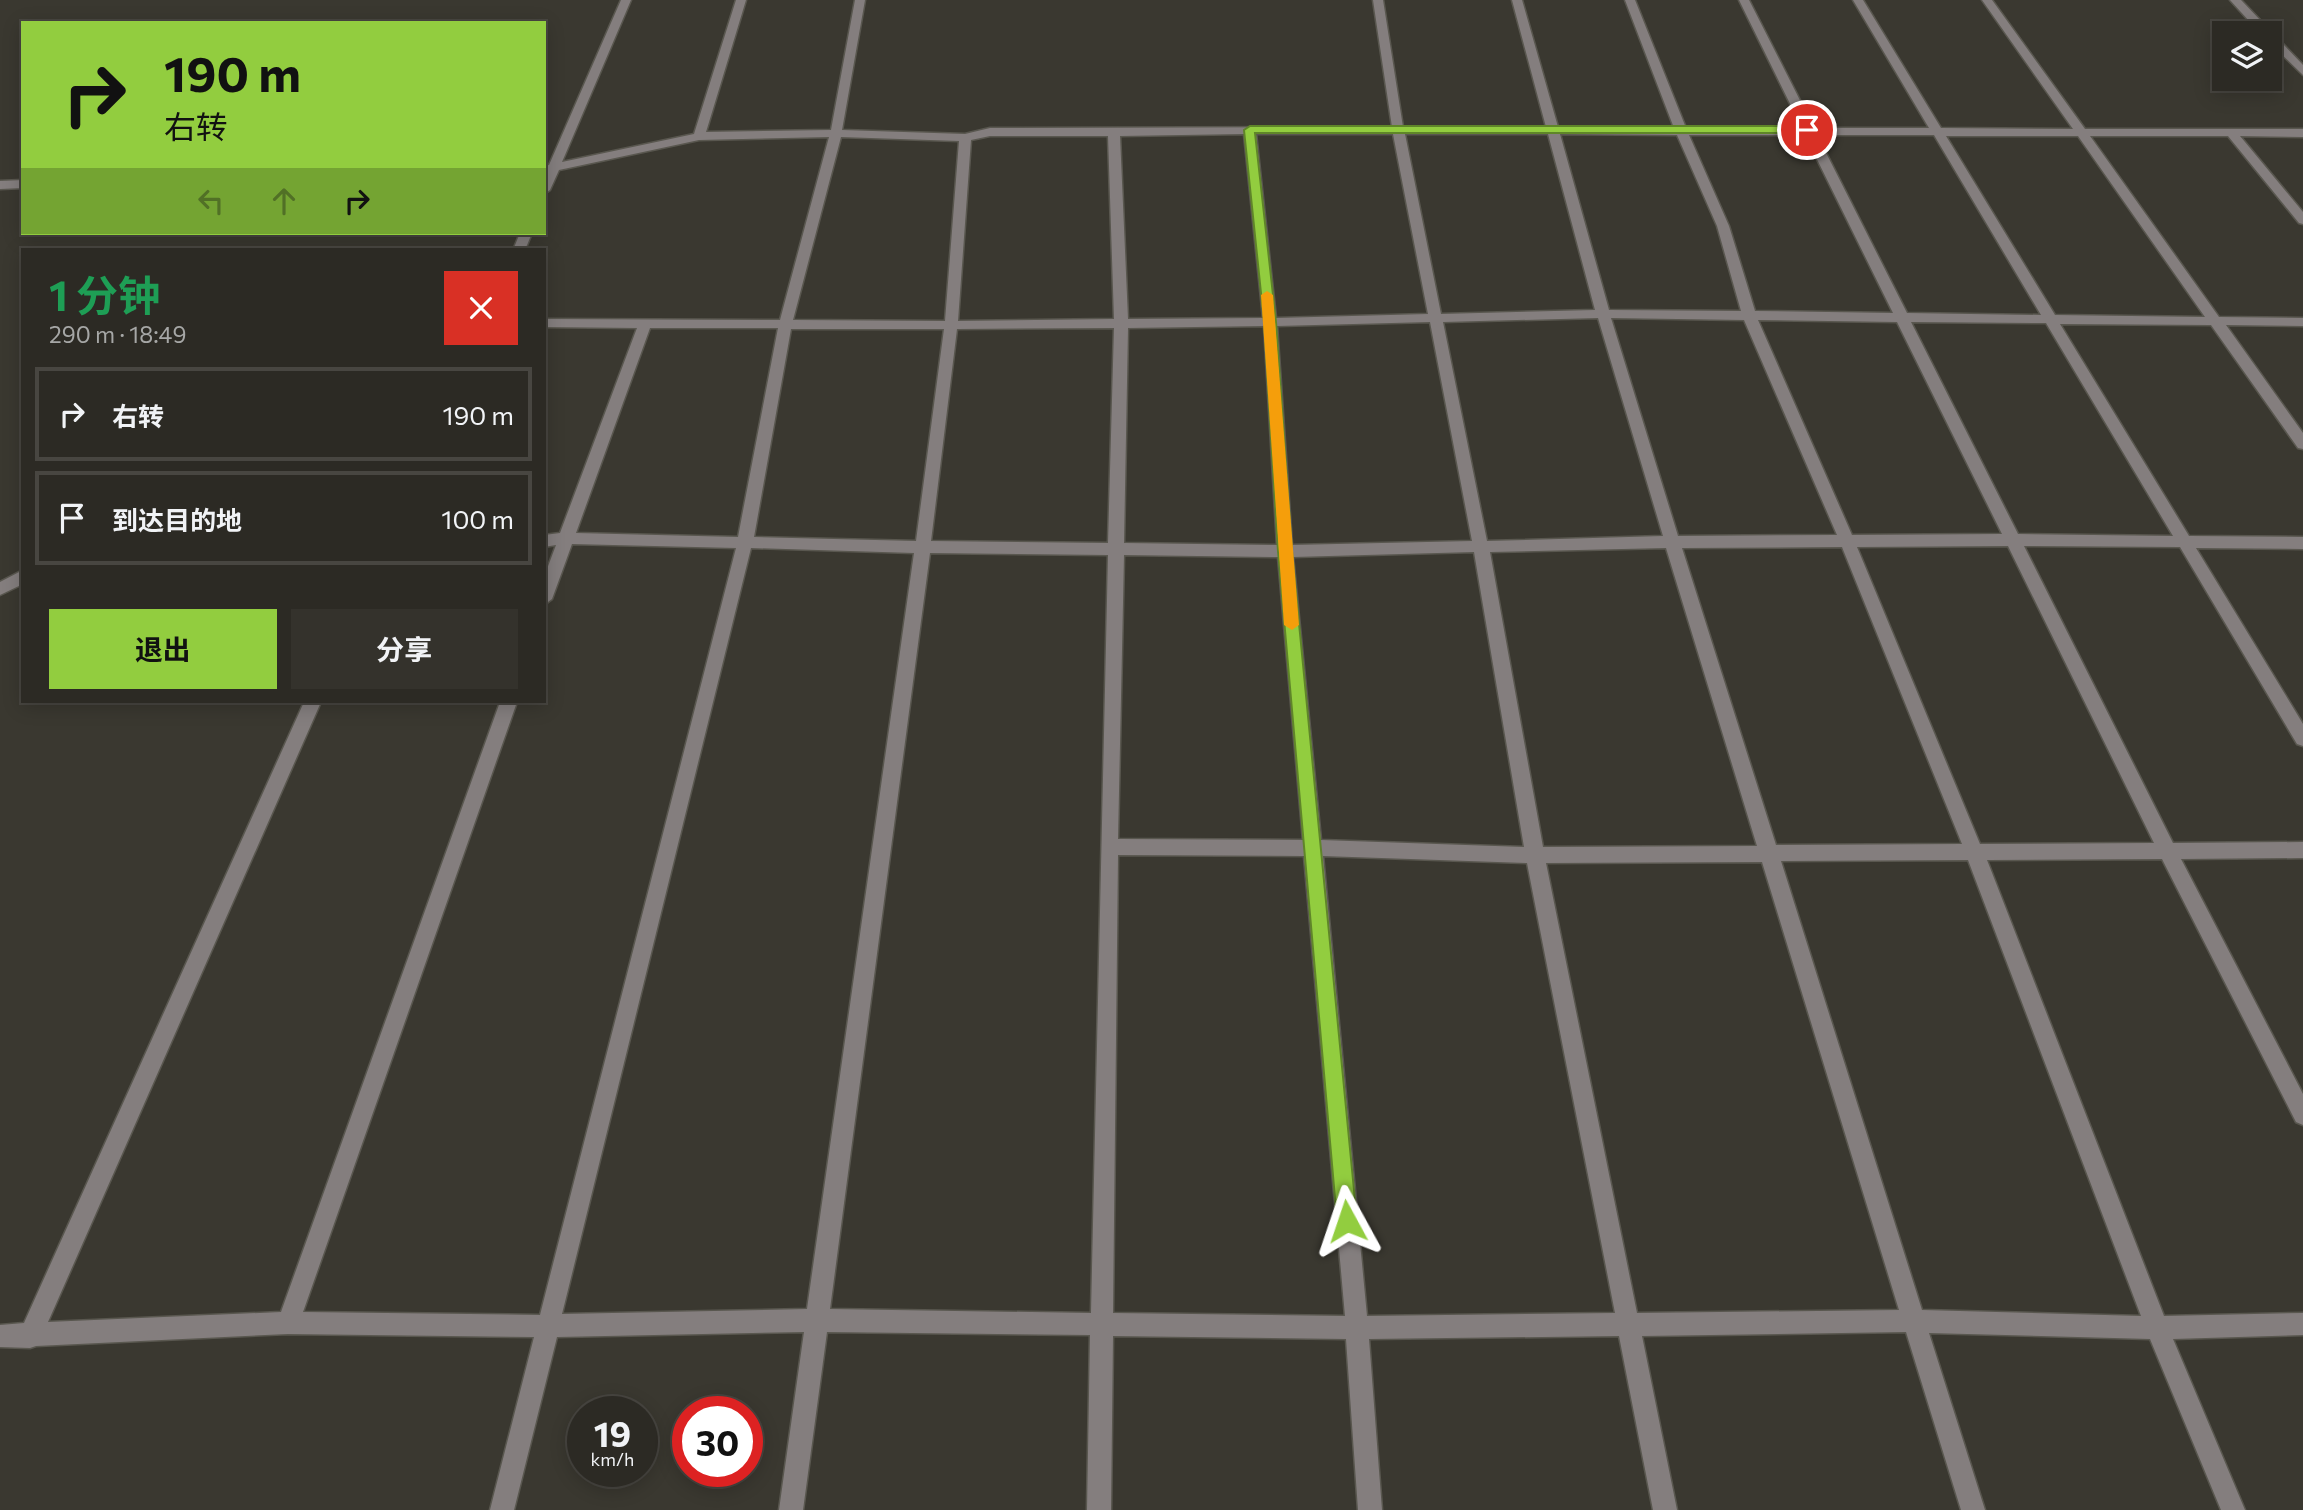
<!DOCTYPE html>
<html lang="zh">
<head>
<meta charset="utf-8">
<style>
	:root { --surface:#2c2a24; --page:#34322c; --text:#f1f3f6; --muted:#a6a7a6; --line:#484641; --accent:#92cd3f }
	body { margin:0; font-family:Commissioner,"Noto Sans SC",sans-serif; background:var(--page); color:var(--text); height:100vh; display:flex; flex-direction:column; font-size:26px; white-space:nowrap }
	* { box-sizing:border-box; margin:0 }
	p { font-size:23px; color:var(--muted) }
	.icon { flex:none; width:38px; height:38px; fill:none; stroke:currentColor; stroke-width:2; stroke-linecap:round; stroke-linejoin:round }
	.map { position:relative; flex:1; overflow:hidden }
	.side { position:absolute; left:21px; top:248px; width:525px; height:455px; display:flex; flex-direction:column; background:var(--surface); border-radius:0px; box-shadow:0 4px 18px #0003,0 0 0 2px var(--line) }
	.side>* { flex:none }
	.banner { position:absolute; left:21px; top:21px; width:525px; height:214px; border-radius:0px; box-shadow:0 4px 18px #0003,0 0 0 2px var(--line); background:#92cd3f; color:#111; overflow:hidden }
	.controls { position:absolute; left:2212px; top:21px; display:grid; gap:14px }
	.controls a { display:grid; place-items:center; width:70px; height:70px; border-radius:0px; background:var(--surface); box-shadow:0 4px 18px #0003,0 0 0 2px var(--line); font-size:35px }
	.speed { position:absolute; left:567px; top:1396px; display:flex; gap:14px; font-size:35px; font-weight:700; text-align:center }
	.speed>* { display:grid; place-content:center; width:91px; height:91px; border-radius:50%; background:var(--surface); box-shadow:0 4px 18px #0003,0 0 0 2px var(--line); line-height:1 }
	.speed small { font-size:18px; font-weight:400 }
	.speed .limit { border:10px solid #d22; background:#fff; color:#111 }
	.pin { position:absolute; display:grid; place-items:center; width:60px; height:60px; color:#fff; margin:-30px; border:4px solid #fff; border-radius:50%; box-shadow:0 2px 7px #0007 }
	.me { position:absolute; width:77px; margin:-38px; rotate:355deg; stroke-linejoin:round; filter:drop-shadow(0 0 5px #0008) }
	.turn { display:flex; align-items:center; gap:24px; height:147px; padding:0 28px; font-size:32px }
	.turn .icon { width:91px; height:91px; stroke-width:2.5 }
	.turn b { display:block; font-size:49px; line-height:60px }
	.lanes { display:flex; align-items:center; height:66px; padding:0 28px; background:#0003; justify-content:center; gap:35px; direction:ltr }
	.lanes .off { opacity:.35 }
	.round { display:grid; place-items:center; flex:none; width:74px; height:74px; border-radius:0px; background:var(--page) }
	.headline { display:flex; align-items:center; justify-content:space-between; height:119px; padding:0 28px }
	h1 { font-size:42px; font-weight:700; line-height:52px; color:#1e9e55 }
	.button { display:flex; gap:14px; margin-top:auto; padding:14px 28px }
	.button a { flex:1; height:80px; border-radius:0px; background:var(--accent); color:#111; font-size:28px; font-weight:700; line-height:80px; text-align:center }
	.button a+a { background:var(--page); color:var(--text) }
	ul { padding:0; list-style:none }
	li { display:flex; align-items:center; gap:21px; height:94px; margin:0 14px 10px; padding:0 14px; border:4px solid var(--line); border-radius:0px }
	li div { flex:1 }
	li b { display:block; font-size:26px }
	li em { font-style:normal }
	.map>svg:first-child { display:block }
</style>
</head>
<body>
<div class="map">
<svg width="2303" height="1510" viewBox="0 0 2303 1510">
	<rect width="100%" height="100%" fill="#3a3830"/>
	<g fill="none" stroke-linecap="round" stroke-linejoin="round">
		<defs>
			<g id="minor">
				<path d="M621,0H631L562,162L694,134L736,0H746L706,132L831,130L855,0H865L842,130L965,134L990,128L1392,127L1373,0H1383L1403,127H1546L1512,0H1522L1558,127L1674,128L1625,0H1635L1686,128H1802L1739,0H1749L1814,128H1929L1853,0H1863L1941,128L2073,129L1982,0H1992L2085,129H2303V137L2240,136L2303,212V224L2299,223L2228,136H2090L2219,317L2303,318V326L2226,325L2303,433V449L2298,448L2211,325L2060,324L2189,536L2303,537V549L2196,548L2303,724V746L2297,744L2180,547L2024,546L2173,843L2303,842V858L2181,859L2303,1094V1125L2296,1122L2162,859L1987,860L2164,1316L2303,1313V1335L2173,1339L2245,1510H2221L2150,1339L1929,1333L1985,1510H1961L1906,1332L1642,1336L1677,1510H1653L1619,1336L1369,1339L1382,1510H1358L1346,1339L1113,1336L1111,1510H1087L1090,1335L827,1332L803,1510H779L804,1332L557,1337L514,1510H490L534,1337L288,1334L36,1346L30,1348L0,1347V1325L24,1323L304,702H321L48,1322L281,1312L500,702H517L303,1312L540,1315L736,548L572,544L552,599L544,605V577L556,545L544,547V535L560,533L637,328L544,327V319L780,320L829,137L699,140L559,170L550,190L544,194V166L549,165ZM1244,134L1263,318L1128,319L1120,136ZM1256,134H1393L1428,314L1276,318ZM1405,134H1548L1595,310L1441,314ZM1560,134L1677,135L1717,226L1741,311L1609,310ZM1689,135H1805L1893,313L1755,311L1729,226ZM1817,135H1934L2041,315L1907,313ZM990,136H1108L1114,319L958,321L971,140ZM1946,136H2078L2205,317L2055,315ZM841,137L959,141L945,321L793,320ZM1598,318L1663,536L1487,541L1443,322ZM1611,318L1744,320L1837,535L1678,536ZM1758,320L1897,322L2002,534L1852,535ZM1430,322L1472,541L1292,545L1277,326ZM1911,322L2046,323L2173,536L2018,534ZM1264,326L1277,545L1124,543L1128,328ZM650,328H778L738,537L576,533ZM1114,328L1108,543L931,541L957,329ZM791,329H944L916,541L754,537ZM2008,546L2154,843L1980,844L1857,547ZM1842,547L1962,844L1776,845L1682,548ZM751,548L914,553L807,1309L562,1314ZM1666,548L1757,846L1543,847L1490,552ZM1474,552L1524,847L1321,840L1293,557ZM930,553L1108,555L1091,1313L830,1309ZM1124,555L1278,557L1303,840L1118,839ZM1118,855L1304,856L1345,1316L1113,1313ZM1323,856L1527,863L1615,1313L1367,1316ZM1968,860L2141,1316L1922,1310L1781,861ZM1762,862L1899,1310L1637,1313L1546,863Z"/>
				<polygon points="2230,0 2241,0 2303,65 2303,75 2270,43 2270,33 2260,33"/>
				<polygon points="23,180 23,188 0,189 0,181"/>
				<polygon points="520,233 532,233 525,250 513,250"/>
				<polygon points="23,570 23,584 0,595 0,582"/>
			</g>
		</defs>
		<use href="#minor" stroke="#59574f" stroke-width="3"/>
		<use href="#minor" fill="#847e7e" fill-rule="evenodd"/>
	</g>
	<polygon fill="#92cd3f" stroke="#5f8529" stroke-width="2" points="1250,126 1807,126 1813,130 1807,133 1255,133 1276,322 1292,551 1357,1221 1354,1228 1347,1231 1340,1228 1337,1221 1278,551 1264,322 1244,130"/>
	<polygon fill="#f59e0b" points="1267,291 1273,295 1299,625 1292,630 1284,625 1261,295"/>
</svg>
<div class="controls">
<a><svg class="icon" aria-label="layers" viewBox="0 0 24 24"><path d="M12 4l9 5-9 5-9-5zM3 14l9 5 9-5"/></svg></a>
</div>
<div class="speed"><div>19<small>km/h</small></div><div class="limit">30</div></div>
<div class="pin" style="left:1807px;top:130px;background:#d93025"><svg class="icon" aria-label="arrive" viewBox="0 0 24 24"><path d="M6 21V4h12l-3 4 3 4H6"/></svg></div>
<svg class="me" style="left:1347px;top:1221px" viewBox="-20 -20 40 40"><path d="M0-17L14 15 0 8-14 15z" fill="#92cd3f" stroke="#fff" stroke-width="4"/></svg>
<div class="banner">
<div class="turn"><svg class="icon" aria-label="right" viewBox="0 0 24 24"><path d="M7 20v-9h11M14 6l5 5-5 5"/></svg><div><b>190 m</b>右转</div></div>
<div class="lanes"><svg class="icon off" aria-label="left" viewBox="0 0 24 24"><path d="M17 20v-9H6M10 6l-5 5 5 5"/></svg><svg class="icon off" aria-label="ahead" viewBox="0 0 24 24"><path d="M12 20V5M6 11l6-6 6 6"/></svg><svg class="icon" aria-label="right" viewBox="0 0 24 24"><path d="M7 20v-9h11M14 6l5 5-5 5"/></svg></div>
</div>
<section class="side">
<div class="headline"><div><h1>1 分钟</h1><p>290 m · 18:49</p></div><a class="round" style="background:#d93025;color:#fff"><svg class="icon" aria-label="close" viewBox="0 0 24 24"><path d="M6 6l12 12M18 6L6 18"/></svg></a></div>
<ul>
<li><svg class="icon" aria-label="right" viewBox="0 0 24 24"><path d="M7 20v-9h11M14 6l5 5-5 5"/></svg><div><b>右转</b></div><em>190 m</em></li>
<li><svg class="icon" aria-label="arrive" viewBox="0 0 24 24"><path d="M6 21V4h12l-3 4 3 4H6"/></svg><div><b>到达目的地</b></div><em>100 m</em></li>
</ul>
<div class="button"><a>退出</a><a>分享</a></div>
</section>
</div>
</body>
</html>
